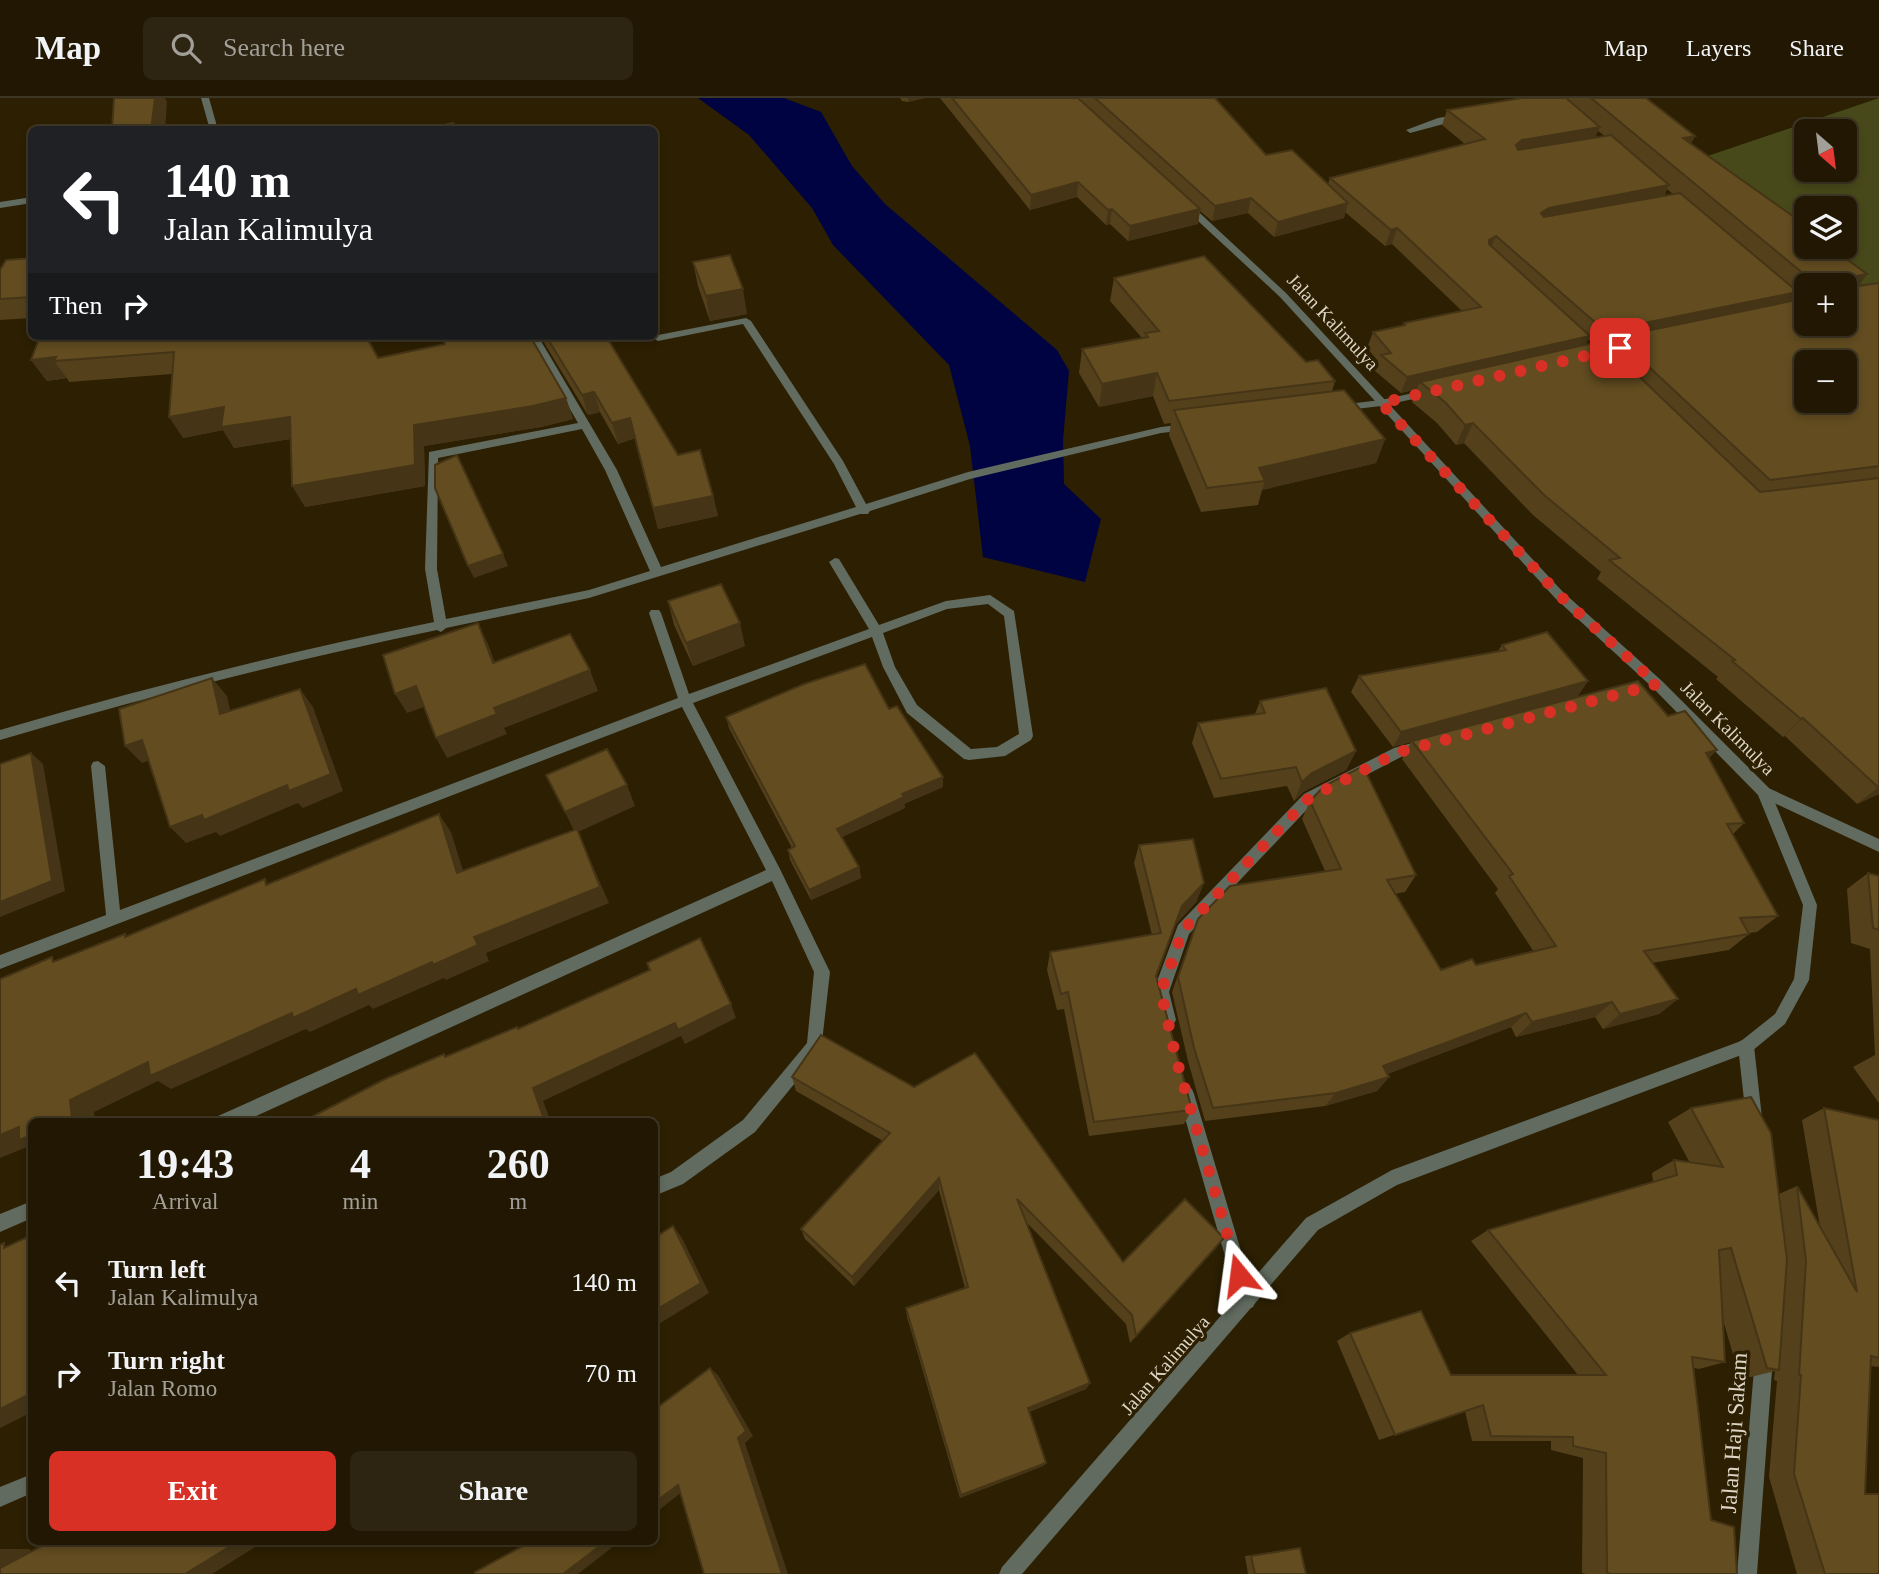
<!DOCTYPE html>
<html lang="en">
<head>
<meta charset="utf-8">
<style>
	:root { --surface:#211702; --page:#2d2411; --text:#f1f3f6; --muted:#a29f99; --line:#3e3624; --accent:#d93025 }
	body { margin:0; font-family:"Times New Roman",serif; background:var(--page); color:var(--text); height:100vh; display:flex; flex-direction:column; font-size:26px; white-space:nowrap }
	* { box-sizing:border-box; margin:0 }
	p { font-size:23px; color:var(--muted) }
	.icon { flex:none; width:38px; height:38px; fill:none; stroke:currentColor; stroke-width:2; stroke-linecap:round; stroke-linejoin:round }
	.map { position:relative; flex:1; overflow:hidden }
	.drawer { position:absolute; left:28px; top:1020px; width:630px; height:427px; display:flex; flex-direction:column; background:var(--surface); border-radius:10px; box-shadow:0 4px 10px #0003,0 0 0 2px var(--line) }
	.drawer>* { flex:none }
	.hud { position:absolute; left:28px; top:28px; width:630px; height:214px; border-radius:10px; box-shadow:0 4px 10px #0003,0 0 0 2px var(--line); background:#202124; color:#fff; overflow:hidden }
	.needle { width:46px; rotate:152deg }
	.buttons { position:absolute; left:1794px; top:21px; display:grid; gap:14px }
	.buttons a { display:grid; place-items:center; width:63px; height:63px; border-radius:10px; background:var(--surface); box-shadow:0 4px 10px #0003,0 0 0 2px var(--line); font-size:35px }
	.pin { position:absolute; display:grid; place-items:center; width:60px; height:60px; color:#fff; margin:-30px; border-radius:14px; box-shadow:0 4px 10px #0006 }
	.me { position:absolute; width:77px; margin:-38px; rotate:344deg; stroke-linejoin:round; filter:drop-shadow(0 0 5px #0008) }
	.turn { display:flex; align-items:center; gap:24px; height:147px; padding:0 21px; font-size:32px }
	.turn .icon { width:91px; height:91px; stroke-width:2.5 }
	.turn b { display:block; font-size:49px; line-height:60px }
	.then { display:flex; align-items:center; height:66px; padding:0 21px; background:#0003; gap:14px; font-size:26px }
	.eta { display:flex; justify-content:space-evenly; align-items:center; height:119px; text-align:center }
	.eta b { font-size:42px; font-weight:700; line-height:49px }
	.cta { display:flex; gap:14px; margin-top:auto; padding:14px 21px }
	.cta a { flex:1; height:80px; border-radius:10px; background:var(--accent); color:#fff; font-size:28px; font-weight:700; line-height:80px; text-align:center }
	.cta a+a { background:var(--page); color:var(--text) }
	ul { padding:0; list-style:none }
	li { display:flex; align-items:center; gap:21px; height:91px; padding:0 21px }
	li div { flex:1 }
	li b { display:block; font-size:26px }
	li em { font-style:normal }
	header { display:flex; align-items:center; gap:42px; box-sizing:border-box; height:98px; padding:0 35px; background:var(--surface); border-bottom:2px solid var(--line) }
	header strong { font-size:33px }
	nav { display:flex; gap:38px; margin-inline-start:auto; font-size:24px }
	.search { width:490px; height:63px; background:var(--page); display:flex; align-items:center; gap:18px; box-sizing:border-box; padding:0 24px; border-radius:10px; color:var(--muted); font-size:26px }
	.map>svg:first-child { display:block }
</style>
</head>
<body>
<header>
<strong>Map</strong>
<div class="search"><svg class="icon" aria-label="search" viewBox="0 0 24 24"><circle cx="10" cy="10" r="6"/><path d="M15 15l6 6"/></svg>Search here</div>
<nav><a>Map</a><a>Layers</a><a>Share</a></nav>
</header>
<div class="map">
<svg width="1879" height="1476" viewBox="0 0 1879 1476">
	<rect width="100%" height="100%" fill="#2c1f02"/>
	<path fill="#47491a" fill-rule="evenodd" d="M1879,0V214L1684,66ZM1806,33H1844V72H1806ZM1806,110H1844V149H1806Z"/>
	<polygon fill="#000341" points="698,0 784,0 821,14 852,68 885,106 1057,252 1069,273 1063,342 1064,386 1101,421 1085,484 983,459 970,348 949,267 833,147 812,110 749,37"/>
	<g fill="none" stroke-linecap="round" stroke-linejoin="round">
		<g fill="#616b5f" fill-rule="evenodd">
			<polygon points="201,0 209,0 218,32 210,32"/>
			<polygon points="1463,16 1467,18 1466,20 1410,35 1406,32 1438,20"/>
			<polygon points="32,99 32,105 0,110 0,104"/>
			<path d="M746,220L751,223L843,363L866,406L968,374L1161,329L1187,326L1192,329L1187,332L1161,335L970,381L870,413L868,416H860L589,500L446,530L441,534L437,532C290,563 144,599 0,642V632C143,590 288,554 434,524L425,471L429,354L578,325L528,238H538L617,372L661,469L856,409L834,366L743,226L658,243L653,240L658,237ZM582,331L605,372L650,473L589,492L446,521L437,471L438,360Z"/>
			<polygon points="1432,291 1437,294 1436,296 1381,308 1339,313 1334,310 1339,307 1381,302"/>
			<path d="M835,460L839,461L879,527L946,503L990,497L1014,513L1033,638L1031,642L1005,658L969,662L964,661L907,615L883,569L872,539L693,605L780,771L830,874L821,953L755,1034L683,1086L654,1098V1081L671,1074L743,1022L807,945L814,874L772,783L243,1024H216L218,1018L766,772L682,609L0,871V857L106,817L91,668L93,664L98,663L105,668L120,812L678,600L649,515L651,512H659L661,515L689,596L869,531L829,464ZM988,506L1004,518L1019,636L997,649L971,651L917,607L895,569L883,535L947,511Z"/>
			<polygon points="1423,642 1430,647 1428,651 1403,658 1314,704 1189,836 1169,894 1176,922 1173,927 1168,929 1163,927 1153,894 1178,827 1304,696 1394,650"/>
			<polygon points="1764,688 1879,741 1879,754 1759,698 1757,694 1759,690"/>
			<polygon points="1746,941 1752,943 1754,948 1762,1020 1760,1026 1754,1028 1748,1026 1746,1020 1738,948 1740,943"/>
			<polygon points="1186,988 1192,991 1194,996 1256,1203 1253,1209 1247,1212 1241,1209 1238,1203 1178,996 1180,991"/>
			<polygon points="32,1103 32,1120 0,1134 0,1116"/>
			<polygon points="1764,1250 1770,1253 1773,1259 1757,1476 1737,1476 1755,1259 1758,1253"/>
			<polygon points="32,1376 32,1395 0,1409 0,1389"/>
		</g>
		<polygon fill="#616b5f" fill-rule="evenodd" points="1183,105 1189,105 1286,195 1563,494 1662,583 1769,690 1817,807 1809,882 1785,926 1752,953 1397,1087 1318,1132 1022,1476 999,1476 1002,1469 1306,1120 1392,1072 1741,943 1775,916 1794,881 1803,807 1758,697 1652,589 1555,500 1280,199 1183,109"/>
	</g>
	<g fill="#54411c" fill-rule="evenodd">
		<polygon points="900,0 924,0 908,4 902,3"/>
		<path d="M940,0H1215L1266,57L1328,86L1330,80L1465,46L1442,27L1447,12L1522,0H1646L1695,38L1691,45L1795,124L1858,188L1879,185V696L1857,706L1785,638L1783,639L1716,581L1718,579L1597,481L1601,474L1533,417L1464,345L1456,347L1437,325L1412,304L1417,291L1401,295L1375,273L1378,263L1367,250L1373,234L1403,228L1404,225L1462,213L1392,146L1385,148L1345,114L1344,120L1274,139L1248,115L1212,123L1200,113L1198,126L1128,143L1110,126L1106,127L1077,99L1030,112ZM1598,33L1605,38L1595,40ZM1667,91L1673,96L1664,98ZM1806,187H1844L1806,226ZM1588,241L1592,245L1585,247ZM1614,246L1611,251L1606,247Z"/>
		<polygon points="32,160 32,220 0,222 0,172"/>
		<polygon points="693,164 747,216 710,223 698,188"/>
		<polygon points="1114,180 1306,264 1335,283 1332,293 1385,341 1376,365 1262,392 1258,407 1201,414 1169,337 1171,325 1164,326 1153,298 1099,309 1079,275 1082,251 1142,240 1110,203"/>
		<polygon points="40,238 378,260 566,300 573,321 541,329 424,348 425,388 305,409 291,341 234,350 223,332 183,340 172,276 69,284 67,280 47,283 31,262"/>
		<polygon points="540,238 606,238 678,357 713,398 718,418 658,431 635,340 618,346 600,314 588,317"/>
		<polygon points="668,503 745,548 693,568 674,527"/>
		<polygon points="1502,547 1588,583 1577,599 1668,618 1709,660 1744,725 1733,736 1778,818 1757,834 1749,835 1749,836 1729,852 1652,865 1678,901 1659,916 1603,931 1595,919 1516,939 1511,929 1387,976 1389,979 1377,993 1325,1008 1205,1023 1188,963 1172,894 1198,821 1325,773 1302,721 1310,703 1416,777 1405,794 1395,796 1441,872 1476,867 1534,854 1495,795 1498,791 1402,661 1411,644 1393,649 1351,594 1359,578 1498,553"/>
		<polygon points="1260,603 1356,653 1346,672 1303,694 1294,703 1287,688 1214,700 1192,645 1198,625 1255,616"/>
		<polygon points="889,611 943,679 943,689 904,706 905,710 842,739 859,769 861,780 811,802 790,762 788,752 792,750 729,630 726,619"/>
		<polygon points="1139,747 1197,803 1176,826 1157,878 1192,1012 1184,1026 1089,1038 1064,911 1057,912 1047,872 1050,854 1152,837 1134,765"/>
		<polygon points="1868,775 1879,778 1879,1005 1853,969 1875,957 1870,851 1851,845 1847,791"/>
		<polygon points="821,937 1123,1164 1216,1150 1130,1245 1126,1226 1026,1124 1090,1285 1086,1291 1029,1314 1046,1365 1043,1368 960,1400 907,1219 906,1210 965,1190 939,1092 854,1188 805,1141 801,1131 883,1043 796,993 792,979"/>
		<polygon points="1691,1010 1779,1096 1797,1088 1820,1129 1802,1022 1824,1010 1879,1022 1879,1269 1870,1268 1865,1396 1879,1476 1797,1476 1769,1379 1777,1283 1774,1282 1775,1273 1751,1279 1739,1277 1723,1222 1725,1264 1699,1271 1694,1270 1711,1422 1737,1476 1586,1476 1582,1475 1583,1360 1551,1352 1551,1343 1472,1343 1465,1313 1379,1342 1337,1243 1350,1235 1451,1277 1578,1277 1471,1143 1488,1132 1653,1084 1652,1075 1674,1062 1690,1065 1668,1024"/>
		<polygon points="1300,1450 1306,1476 1248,1476 1245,1458"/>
	</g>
	<g fill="#453516">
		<polygon points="155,0 165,0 167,4 165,32 151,32"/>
		<polygon points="908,0 924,0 908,4"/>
		<polygon points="1600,29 1593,44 1516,57 1516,47 1522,42"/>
		<polygon points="1695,38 1684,58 1683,40"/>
		<polygon points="1078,84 1077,99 1030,112 1031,97"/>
		<polygon points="1669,87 1661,102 1534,131 1541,115 1549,110"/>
		<polygon points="1251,100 1248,115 1212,123 1215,108"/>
		<polygon points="1348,105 1344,120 1274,139 1278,124"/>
		<polygon points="1112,111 1110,126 1106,127 1108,112"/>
		<polygon points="1200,111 1198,126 1128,143 1130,128"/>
		<polygon points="1397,130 1392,146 1385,148 1391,132"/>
		<polygon points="1496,138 1489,154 1489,142"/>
		<polygon points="1867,176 1853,196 1856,178"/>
		<polygon points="743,191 747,216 710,223 706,198"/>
		<polygon points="1798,194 1787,210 1617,239 1614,246 1597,249 1605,233"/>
		<polygon points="1590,238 1582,254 1420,284 1417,291 1401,295 1407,279"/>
		<polygon points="56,259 54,263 67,280 47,283 31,262"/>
		<polygon points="1157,275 1153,298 1099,309 1102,286"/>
		<polygon points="594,294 600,314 588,317 582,297"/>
		<polygon points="566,300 573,321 541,329 424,348 425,388 305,409 292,388 414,327"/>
		<polygon points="224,309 290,319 302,339 234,350 223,332 183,340 169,319"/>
		<polygon points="630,320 636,340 618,346 612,325"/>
		<polygon points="1473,325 1464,345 1456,347 1465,327"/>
		<polygon points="1385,341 1376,365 1262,392 1265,383 1259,370"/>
		<polygon points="713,398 718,418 658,431 653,410"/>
		<polygon points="503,456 508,468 474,480 468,468"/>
		<polygon points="478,525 488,546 503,586 493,565"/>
		<polygon points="740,525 745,548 693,568 686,545"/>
		<polygon points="590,572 598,593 504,630 507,636 447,660 436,640 494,610"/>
		<polygon points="212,580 227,598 235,634 220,616"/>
		<polygon points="1588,583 1577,599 1412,643 1411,644 1393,649 1401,634"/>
		<polygon points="416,588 427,608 407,615 395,596"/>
		<polygon points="300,591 313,609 343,693 303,710 298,705 220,738 216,734 186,745 170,729"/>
		<polygon points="1803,620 1785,638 1783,639 1801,621"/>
		<polygon points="142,642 158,659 142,665 125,648"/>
		<polygon points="1717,652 1700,670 1706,655"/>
		<polygon points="1356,653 1346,672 1303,694 1294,703 1302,684 1312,675"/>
		<polygon points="31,655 43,666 65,793 0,819 0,804"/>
		<polygon points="943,679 943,689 904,706 905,710 838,741 837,731 902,696"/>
		<polygon points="627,687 635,708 578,734 609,805 486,855 489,863 446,882 444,880 373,911 369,907 310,934 306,931 171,991 158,983 94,1014 95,1024 63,1024 70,1002 148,964 292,915 474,839 575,735 565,714"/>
		<polygon points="1879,689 1879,696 1857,706"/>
		<polygon points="439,716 451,734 469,792 457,775"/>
		<polygon points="859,769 861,780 811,802 809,792"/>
		<polygon points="1204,785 1197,803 1176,826 1182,808"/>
		<polygon points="1678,901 1659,916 1603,931 1620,916"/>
		<polygon points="1612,904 1595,919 1516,939 1532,924"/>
		<polygon points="731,906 736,920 685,946 681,938 543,1003 551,1024 545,1024 533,990 675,925"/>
		<polygon points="1526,915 1511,929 1372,982 1383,968"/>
		<polygon points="1389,979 1377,993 1325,1008 1336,995"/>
		<polygon points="19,1029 32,1035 32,1047 0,1060 0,1037"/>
		<polygon points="939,1080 939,1092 854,1188 852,1179"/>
		<polygon points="673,1128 682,1140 709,1195 654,1229 654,1213"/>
		<polygon points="710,1270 718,1277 753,1338 745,1345 788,1476 782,1476"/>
		<polygon points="1090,1285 1086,1291 1025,1315 1028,1310"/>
		<polygon points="32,1295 32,1314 0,1330 0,1311"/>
		<polygon points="1046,1365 1043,1368 960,1400 961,1397"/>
		<polygon points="678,1387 687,1390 654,1416 654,1405"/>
		<polygon points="237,1444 263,1444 212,1476 185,1476"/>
		<polygon points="605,1444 619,1444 578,1476 563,1476"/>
		<polygon points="0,1451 30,1451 31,1472 0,1472"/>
	</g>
	<g fill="#624c20" stroke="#453516" stroke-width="2" fill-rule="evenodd">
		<polygon points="114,0 155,0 151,32 112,32"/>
		<polygon points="952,0 1078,0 1200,111 1130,128 1112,111 1108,112 1078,84 1031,97"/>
		<polygon points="1095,0 1215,0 1266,57 1292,52 1348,105 1278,124 1251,100 1215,108"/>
		<polygon points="1522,0 1566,0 1600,29 1522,42 1516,47 1518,52 1611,37 1669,87 1549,110 1541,115 1544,119 1680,95 1798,194 1605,233 1496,138 1489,142 1489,146 1590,238 1407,279 1381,257 1391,255 1373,234 1405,227 1404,225 1481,209 1397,130 1391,132 1330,80 1485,41 1447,12"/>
		<path d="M1591,0H1646L1695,38L1683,40L1797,121L1793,122L1806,132V149H1830L1867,176L1856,178L1857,188L1879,185V368L1770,382L1617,239L1806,200V226H1844V187H1820L1816,186ZM1806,264H1844V303H1806Z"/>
		<polygon points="453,25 457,32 423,32"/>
		<polygon points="730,157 743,191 706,198 693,164"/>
		<polygon points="1204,158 1306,264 1318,262 1335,283 1169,303 1157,275 1102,286 1082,251 1148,239 1145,235 1159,233 1114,180"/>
		<polygon points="32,160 32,199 0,201 0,172 6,162"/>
		<polygon points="40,238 366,238 378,260 445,246 443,238 530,238 566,300 533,308 414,327 415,367 292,388 290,319 221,329 224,309 169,319 174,254 54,263 56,259 31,262"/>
		<polygon points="546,238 606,238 678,357 700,352 713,398 653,410 630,320 612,325 594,294 582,297"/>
		<polygon points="1602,243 1760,394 1879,380 1879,689 1878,689 1803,620 1801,621 1732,563 1735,562 1609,462 1620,460 1544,397 1473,325 1465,327 1446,305 1420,284"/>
		<polygon points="1344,292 1385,341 1259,370 1265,383 1207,390 1174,312"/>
		<polygon points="457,357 503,456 468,468 435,390 435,367"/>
		<polygon points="721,486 740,525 686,545 668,503"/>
		<polygon points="478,525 493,565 570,536 590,572 494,610 497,616 436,640 416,588 395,596 383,557"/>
		<polygon points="1547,534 1588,583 1401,634 1359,578 1506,552 1502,547"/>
		<polygon points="865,566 889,611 897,608 943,679 902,696 904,699 837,731 859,769 809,792 788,752 795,748 726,619 804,586"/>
		<polygon points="212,580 220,616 300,591 331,676 289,693 287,687 204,722 202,717 170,729 142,642 125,648 119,611"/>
		<polygon points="1638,583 1668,618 1685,613 1717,652 1706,655 1744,725 1727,726 1778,818 1740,820 1749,836 1644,853 1678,901 1620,916 1612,904 1532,924 1526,915 1383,968 1389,979 1336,995 1213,1010 1194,950 1178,879 1198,821 1230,788 1341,771 1310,703 1324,688 1363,668 1416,777 1387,782 1441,872 1472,861 1476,867 1556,848 1509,778 1513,776 1412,643"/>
		<polygon points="1326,590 1356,653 1312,675 1302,684 1296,669 1221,681 1198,625 1265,615 1260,603"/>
		<polygon points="607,651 627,687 565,714 546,677"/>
		<polygon points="31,655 52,783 0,804 0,666"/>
		<polygon points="439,716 457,775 577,731 600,789 474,839 478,847 433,867 432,864 358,897 356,891 293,920 292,915 150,978 148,964 70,1002 72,1020 63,1024 32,1024 32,1037 19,1042 19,1029 0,1037 0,881 52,859 53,864 125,836 125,839 265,781 266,787"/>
		<polygon points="1193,741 1204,785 1182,808 1156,878 1192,1012 1094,1024 1068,894 1061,896 1050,854 1161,835 1139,747"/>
		<polygon points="1868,775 1879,778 1879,832 1873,830"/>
		<polygon points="700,840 731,906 678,932 675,925 533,990 545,1024 302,1024 385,981 444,956 445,959 517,929 518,931 650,872 647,865"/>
		<polygon points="821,937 914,989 975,955 1123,1164 1185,1101 1224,1140 1136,1238 1132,1217 1017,1101 1090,1285 1028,1310 1046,1365 961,1397 906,1210 968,1189 939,1080 852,1179 801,1131 890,1035 792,979"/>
		<polygon points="1751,999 1771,1035 1787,1161 1779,1272 1767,1270 1731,1150 1719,1152 1725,1264 1692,1259 1711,1422 1734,1429 1737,1476 1611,1476 1607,1475 1606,1355 1573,1348 1573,1339 1491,1338 1483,1307 1395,1337 1350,1235 1421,1213 1451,1277 1606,1277 1488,1132 1677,1077 1674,1062 1723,1069 1691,1010"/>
		<polygon points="1824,1010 1879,1022 1879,1260 1871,1258 1865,1396 1879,1396 1879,1476 1825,1476 1794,1376 1801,1277 1799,1277 1806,1163 1797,1088 1857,1194"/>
		<polygon points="673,1128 701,1185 654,1213 654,1140"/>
		<polygon points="32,1137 32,1295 0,1311 0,1147 4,1145 4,1150"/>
		<polygon points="710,1270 746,1333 738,1340 782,1476 704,1476 678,1387 654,1405 654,1312"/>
		<polygon points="49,1444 237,1444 185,1476 0,1476 0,1470"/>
		<polygon points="530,1444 605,1444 563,1476 475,1476 475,1474"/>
		<polygon points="1300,1450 1306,1476 1255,1476 1251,1458"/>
	</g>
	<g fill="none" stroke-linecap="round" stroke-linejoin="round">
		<polyline stroke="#d93025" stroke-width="12" stroke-dasharray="0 21.6" points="1239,1177 1177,964 1161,894 1183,832 1309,700 1399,654 1657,586 1559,497 1381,305 1620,250"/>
	</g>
	<g text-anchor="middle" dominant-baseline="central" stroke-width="7" stroke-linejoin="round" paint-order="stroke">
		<g font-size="19" fill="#dcd4c4" stroke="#2c1f02">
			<text transform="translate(1333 224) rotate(47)">Jalan Kalimulya</text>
			<text transform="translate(1728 630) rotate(45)">Jalan Kalimulya</text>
			<text transform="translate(1165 1267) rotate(-49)">Jalan Kalimulya</text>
		</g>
		<g font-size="23" fill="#dcd4c4" stroke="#2c1f02">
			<text transform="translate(1734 1335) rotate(-86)">Jalan Haji Sakam</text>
		</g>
	</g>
</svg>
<div class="buttons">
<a><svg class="needle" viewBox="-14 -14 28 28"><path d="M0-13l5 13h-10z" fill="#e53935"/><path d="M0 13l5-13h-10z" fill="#a29f99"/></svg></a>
<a><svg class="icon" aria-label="layers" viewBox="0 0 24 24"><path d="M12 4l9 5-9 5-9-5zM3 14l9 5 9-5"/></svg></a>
<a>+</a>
<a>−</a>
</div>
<div class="pin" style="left:1620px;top:250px;background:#d93025"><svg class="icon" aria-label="arrive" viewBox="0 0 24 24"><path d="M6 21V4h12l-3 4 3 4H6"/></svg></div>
<svg class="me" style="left:1239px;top:1177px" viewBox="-20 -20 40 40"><path d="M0-17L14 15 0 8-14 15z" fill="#d93025" stroke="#fff" stroke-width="4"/></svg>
<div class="hud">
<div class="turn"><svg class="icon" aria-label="left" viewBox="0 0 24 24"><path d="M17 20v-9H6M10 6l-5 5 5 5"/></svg><div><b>140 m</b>Jalan Kalimulya</div></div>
<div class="then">Then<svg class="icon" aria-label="right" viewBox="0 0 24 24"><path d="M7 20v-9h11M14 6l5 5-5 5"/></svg></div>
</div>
<section class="drawer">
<div class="eta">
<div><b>19:43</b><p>Arrival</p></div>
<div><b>4</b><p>min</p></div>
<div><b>260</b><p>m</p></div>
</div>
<ul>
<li><svg class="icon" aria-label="left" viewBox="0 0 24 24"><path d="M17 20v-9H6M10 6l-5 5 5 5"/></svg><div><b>Turn left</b><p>Jalan Kalimulya</p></div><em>140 m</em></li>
<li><svg class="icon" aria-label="right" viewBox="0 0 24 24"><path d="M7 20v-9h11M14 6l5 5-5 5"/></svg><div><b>Turn right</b><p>Jalan Romo</p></div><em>70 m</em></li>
</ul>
<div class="cta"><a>Exit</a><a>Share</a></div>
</section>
</div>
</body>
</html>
